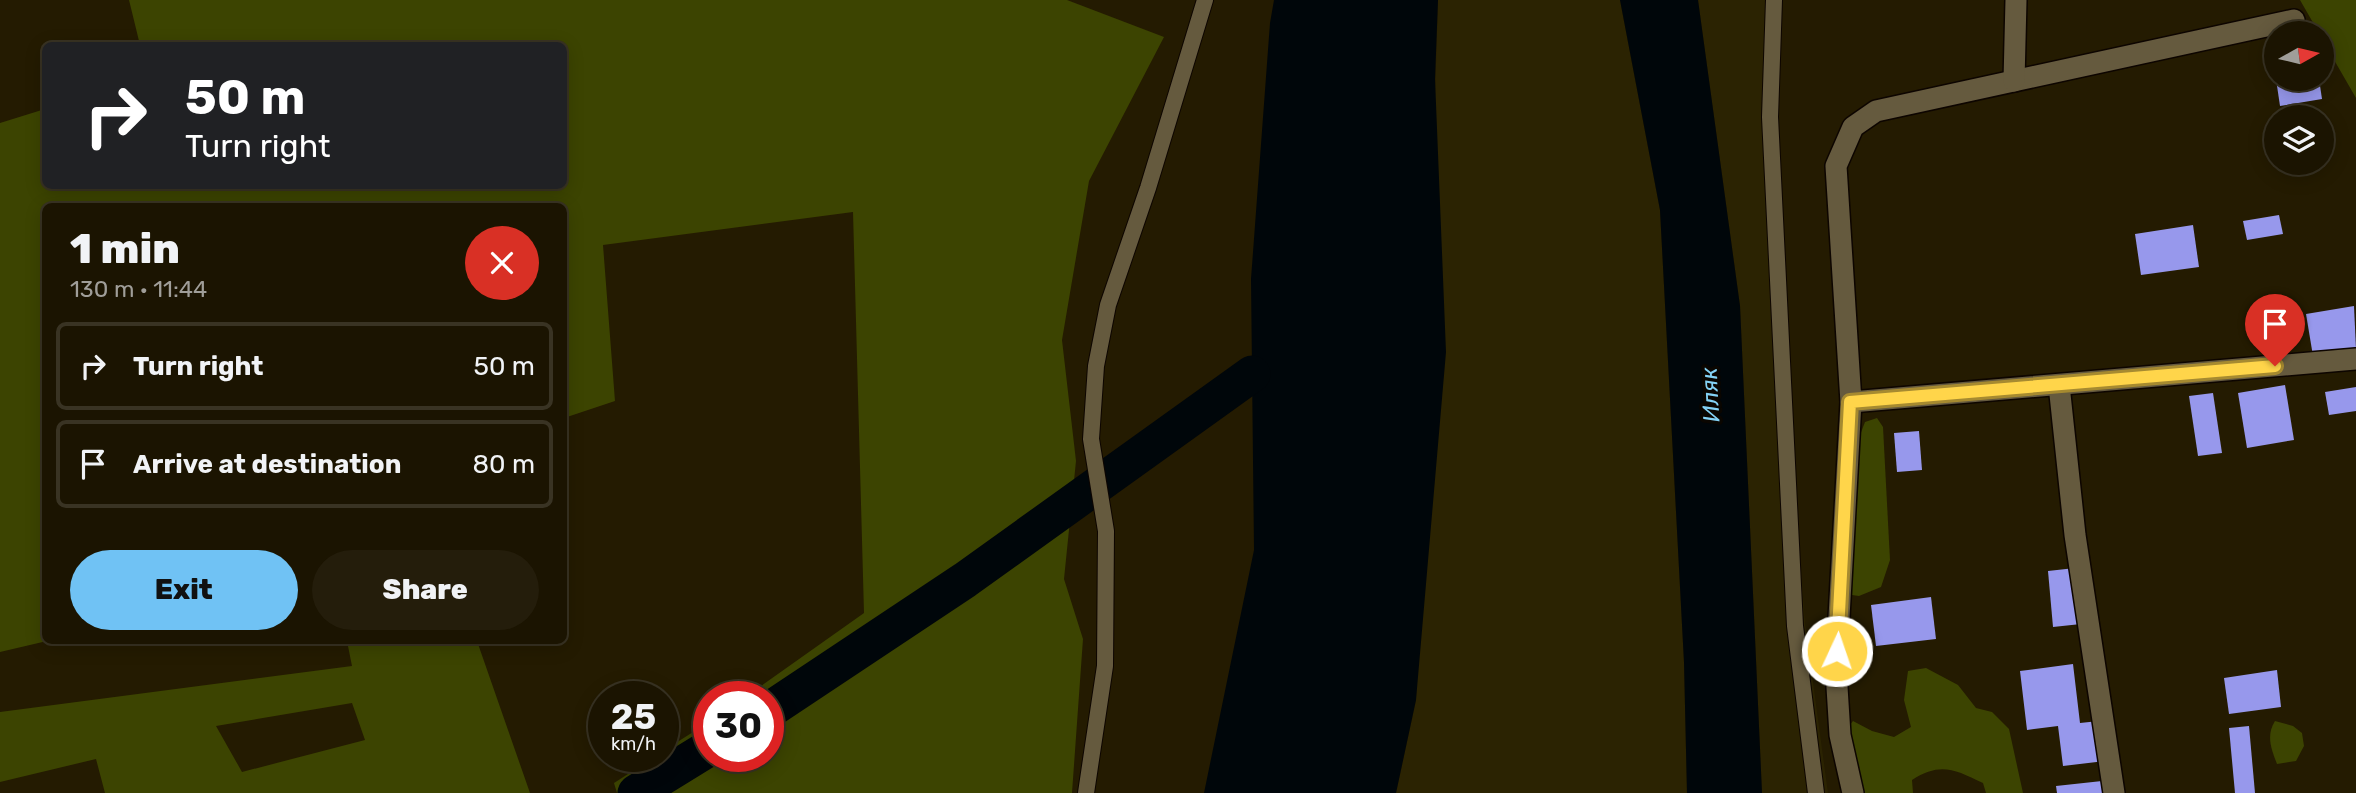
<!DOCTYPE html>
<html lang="en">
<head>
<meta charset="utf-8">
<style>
	:root { --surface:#1b1401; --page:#241d0b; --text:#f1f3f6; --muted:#a09e99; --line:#393323; --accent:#70c2f4 }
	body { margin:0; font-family:Rubik,sans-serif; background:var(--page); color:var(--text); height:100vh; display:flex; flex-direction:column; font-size:26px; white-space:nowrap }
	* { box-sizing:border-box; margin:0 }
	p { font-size:23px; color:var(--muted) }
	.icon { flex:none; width:38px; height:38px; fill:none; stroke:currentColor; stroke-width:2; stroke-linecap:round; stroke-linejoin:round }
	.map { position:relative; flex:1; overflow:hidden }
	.details { position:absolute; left:42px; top:203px; width:525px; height:441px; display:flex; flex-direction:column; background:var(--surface); border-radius:10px; box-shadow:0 4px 18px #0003,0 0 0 2px var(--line) }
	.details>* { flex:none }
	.guide { position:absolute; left:42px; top:42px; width:525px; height:147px; border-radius:10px; box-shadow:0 4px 18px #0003,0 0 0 2px var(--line); background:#202124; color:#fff; overflow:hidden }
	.needle { width:46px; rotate:82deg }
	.buttons { position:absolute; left:2264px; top:21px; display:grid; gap:14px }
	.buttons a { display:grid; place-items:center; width:70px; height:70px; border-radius:50%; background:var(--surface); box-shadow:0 4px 18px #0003,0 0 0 2px var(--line); font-size:35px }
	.speed { position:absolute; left:588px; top:681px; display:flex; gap:14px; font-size:35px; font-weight:700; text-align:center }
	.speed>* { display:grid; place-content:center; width:91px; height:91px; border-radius:50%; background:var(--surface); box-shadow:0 4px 18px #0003,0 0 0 2px var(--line); line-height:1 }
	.speed small { font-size:18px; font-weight:400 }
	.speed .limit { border:10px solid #d22; background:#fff; color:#111 }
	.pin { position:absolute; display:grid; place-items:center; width:60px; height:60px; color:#fff; margin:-72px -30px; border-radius:50% 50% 50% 0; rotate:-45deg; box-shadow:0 0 7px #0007 }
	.pin .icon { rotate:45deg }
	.me { position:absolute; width:77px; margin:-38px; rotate:3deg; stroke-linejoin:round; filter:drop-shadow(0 0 5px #0008) }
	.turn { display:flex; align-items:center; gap:24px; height:147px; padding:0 28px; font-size:32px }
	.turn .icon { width:91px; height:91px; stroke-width:2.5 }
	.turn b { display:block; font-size:49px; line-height:60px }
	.round { display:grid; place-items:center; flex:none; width:74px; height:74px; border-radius:37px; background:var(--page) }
	.headline { display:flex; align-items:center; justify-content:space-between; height:119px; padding:0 28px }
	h1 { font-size:42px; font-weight:800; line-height:52px }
	.button { display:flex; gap:14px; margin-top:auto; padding:14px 28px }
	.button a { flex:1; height:80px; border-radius:42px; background:var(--accent); color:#111; font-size:28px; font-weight:800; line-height:80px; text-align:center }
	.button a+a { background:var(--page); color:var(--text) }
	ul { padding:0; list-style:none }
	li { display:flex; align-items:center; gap:21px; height:88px; margin:0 14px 10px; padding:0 14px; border:4px solid var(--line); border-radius:10px }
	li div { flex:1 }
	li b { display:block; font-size:26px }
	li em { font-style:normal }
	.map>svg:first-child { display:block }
</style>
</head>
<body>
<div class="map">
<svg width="2356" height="793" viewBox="0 0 2356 793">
	<rect width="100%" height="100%" fill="#241b01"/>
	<g fill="#3c4401" fill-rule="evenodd">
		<polygon points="129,0 1067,0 1164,37 1089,181 1062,340 1076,461 1064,579 1083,639 1072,793 617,793 614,783 656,756 663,756 663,751 709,722 709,756 768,756 768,696 747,696 864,613 853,212 603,245 615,401 564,418 564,206 46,206 47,641 0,652 0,123 45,109 46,186 564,186 564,46 140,45"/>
		<polygon points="2300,0 2356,0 2356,98 2322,39 2322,33 2319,33"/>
		<polygon points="1877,418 1883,427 1890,560 1881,587 1859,596 1845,594 1846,471 1865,422"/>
		<path d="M347,641H477L530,793H105L96,759L0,782V712L352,666ZM352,703L365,740L242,772L216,726Z"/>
		<path d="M1926,668L1958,685L1976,708L1992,712L2009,729L2023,793H1986L1983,783C1954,769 1940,762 1912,780L1913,793H1850L1843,734L1853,721L1872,731L1894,737L1911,727L1904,700L1908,671Z"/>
		<path d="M2275,721L2293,726L2302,733L2304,746L2296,761L2277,764C2271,749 2266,735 2275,721Z"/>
	</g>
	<g fill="#2b2302">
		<polygon points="1438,0 1620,0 1660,210 1684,662 1687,793 1396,793 1416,700"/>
		<polygon points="1698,0 1781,0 1774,188 1805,623 1828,793 1762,793 1740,306"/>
	</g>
	<g fill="#00060a">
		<polygon points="1274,0 1438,0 1435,79 1446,352 1416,700 1396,793 1204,793 1254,550 1251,279 1270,23"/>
		<polygon points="1620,0 1698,0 1740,306 1762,793 1687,793 1684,662 1660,210"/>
	</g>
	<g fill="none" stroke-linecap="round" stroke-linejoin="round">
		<g stroke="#00060a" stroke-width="37">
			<polyline points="768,711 965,580 1252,374"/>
			<polyline points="636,793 709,748"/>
		</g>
	</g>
	<g fill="#9798ec">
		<polygon points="2276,79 2319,79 2322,99 2280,106"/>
		<polygon points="2279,215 2283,234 2247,240 2243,221"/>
		<polygon points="2193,225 2199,267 2141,275 2135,234"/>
		<polygon points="2354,306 2356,349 2313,356 2306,314"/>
		<polygon points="2285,385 2294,440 2247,448 2238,393"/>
		<polygon points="2356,387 2356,411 2329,415 2325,392"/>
		<polygon points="2213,393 2222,453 2198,456 2189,396"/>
		<polygon points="1919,431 1922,470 1897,472 1894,433"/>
		<polygon points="2075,568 2081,624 2053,627 2048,571"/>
		<polygon points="1931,597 1936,639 1876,646 1871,605"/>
		<polygon points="2073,664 2080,723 2099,721 2105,761 2063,766 2058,726 2027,730 2020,671"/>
		<polygon points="2277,670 2281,707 2229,714 2224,678"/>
		<polygon points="2249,726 2255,793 2235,793 2229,728"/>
		<polygon points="2102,781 2104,793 2057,793 2056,786"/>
	</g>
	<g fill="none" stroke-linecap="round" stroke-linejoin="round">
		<defs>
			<g id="lane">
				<polyline points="1774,0 1770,117 1795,626 1816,793"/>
				<polyline points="1086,793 1105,666 1106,531 1091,439 1096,366 1108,305 1148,188 1205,0"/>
			</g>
			<g id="street">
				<polyline points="2294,20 1876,111 1853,127 1836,166 1851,402 2356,359"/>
				<polyline points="2014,81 2016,0"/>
				<polyline points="2059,385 2075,535 2114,793"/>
				<polyline points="1851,402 1836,671 1840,735 1853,793"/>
			</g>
		</defs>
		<use href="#lane" stroke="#0d0500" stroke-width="18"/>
		<use href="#street" stroke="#0d0500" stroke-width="24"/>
		<use href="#lane" stroke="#655a3e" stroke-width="16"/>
		<use href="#street" stroke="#655a3e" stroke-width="21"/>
	</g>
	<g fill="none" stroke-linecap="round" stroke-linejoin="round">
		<defs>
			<polyline id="route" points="1837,651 1850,402 2275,366"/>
		</defs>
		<use href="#route" stroke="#a68a30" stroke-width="18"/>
		<use href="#route" stroke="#ffd54a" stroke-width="12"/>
	</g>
	<g text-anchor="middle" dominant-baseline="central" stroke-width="7" stroke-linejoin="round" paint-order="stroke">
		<g font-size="23" font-style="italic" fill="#84d2f5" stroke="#0a0601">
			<text transform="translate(1710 395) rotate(-93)">Иляк</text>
		</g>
	</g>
</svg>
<div class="buttons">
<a><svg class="needle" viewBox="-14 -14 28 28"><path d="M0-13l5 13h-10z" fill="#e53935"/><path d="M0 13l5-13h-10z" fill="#a09e99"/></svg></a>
<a><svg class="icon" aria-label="layers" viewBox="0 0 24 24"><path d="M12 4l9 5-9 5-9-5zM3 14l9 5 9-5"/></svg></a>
</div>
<div class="speed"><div>25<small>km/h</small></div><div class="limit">30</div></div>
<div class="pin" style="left:2275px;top:366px;background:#d93025"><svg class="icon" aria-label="arrive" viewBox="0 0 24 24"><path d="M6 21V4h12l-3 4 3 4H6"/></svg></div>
<svg class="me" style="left:1837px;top:651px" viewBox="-20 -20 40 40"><circle r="17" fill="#ffd54a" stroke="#fff" stroke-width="3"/><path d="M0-11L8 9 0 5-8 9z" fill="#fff"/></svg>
<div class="guide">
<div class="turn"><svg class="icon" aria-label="right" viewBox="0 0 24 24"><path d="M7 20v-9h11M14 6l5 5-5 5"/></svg><div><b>50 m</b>Turn right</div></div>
</div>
<section class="details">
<div class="headline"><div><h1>1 min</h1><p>130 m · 11:44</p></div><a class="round" style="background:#d93025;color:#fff"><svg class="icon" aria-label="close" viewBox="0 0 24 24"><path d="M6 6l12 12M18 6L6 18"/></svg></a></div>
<ul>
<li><svg class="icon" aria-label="right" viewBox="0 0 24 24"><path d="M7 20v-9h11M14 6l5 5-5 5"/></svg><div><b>Turn right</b></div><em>50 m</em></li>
<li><svg class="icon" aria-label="arrive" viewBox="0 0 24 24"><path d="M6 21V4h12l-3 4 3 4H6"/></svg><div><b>Arrive at destination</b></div><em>80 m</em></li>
</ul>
<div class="button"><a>Exit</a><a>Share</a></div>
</section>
</div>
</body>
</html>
